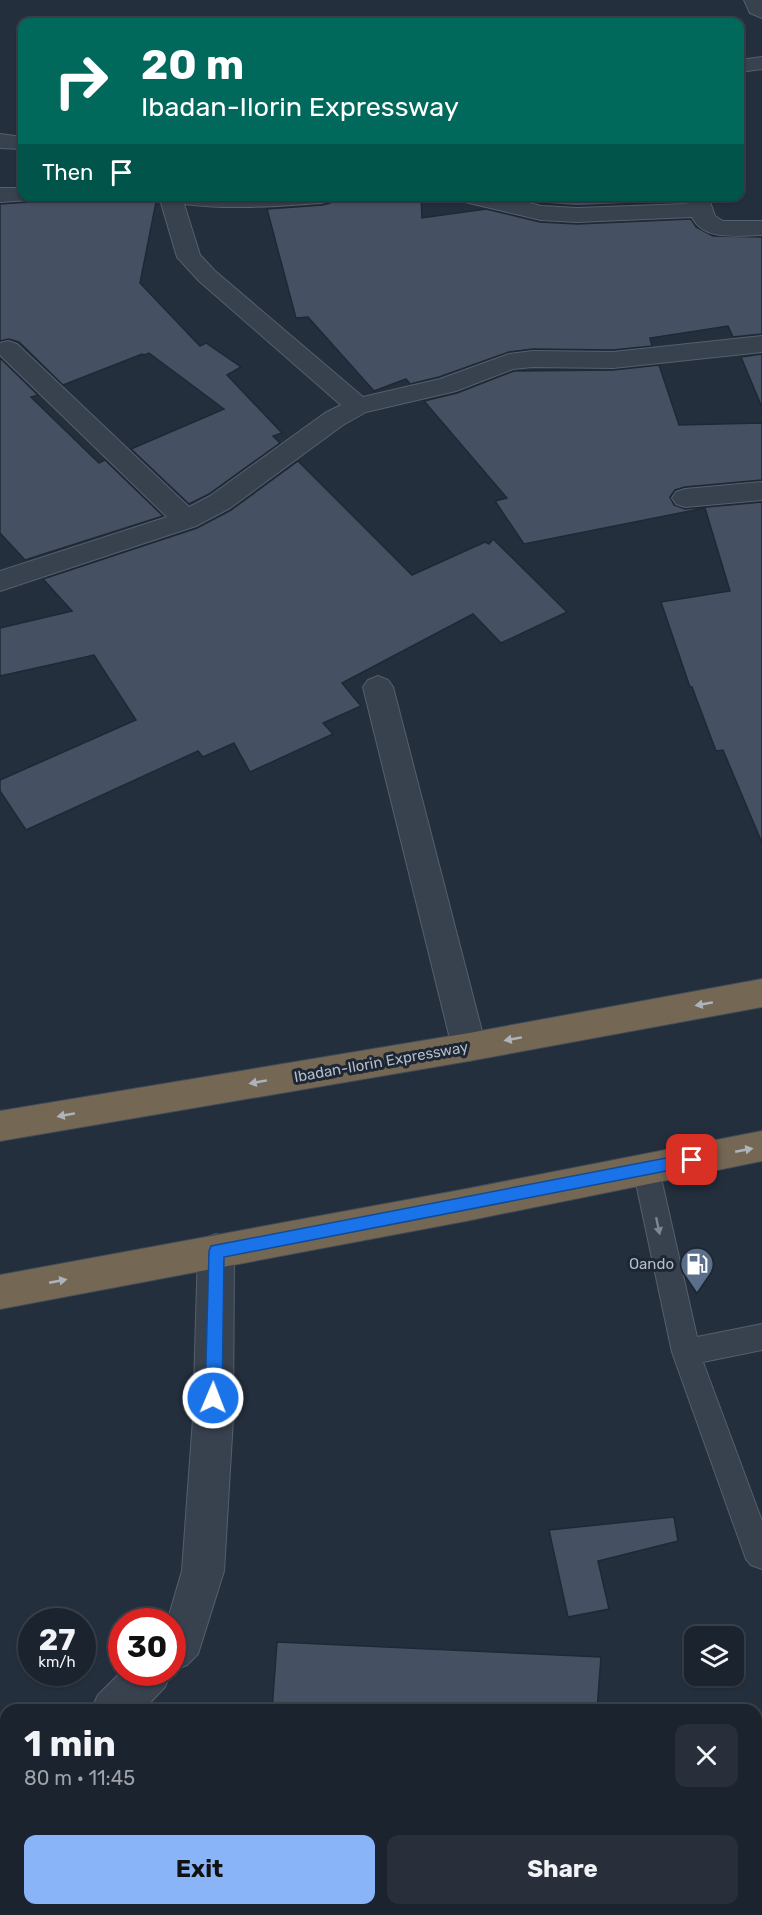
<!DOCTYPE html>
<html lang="en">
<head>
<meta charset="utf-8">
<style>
	:root { --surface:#1b232e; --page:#282f3a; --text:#f1f3f6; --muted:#a0a4aa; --line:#39404a; --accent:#8ab4f8 }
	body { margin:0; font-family:Rubik,sans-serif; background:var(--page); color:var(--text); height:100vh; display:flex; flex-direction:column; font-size:22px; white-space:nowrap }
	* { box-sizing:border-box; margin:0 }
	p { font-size:20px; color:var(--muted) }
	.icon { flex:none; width:33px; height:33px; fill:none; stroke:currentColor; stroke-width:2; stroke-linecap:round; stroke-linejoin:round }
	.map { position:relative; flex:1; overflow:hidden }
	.side { position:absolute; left:0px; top:1704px; width:762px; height:212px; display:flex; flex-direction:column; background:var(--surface); border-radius:18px 18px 0 0; box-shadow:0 2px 4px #0004,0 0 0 2px var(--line) }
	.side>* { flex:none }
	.banner { position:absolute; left:18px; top:18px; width:726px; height:183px; border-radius:12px; box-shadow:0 2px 4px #0004,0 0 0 2px var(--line); background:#00695c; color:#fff; overflow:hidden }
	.buttons { position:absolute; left:684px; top:1626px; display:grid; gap:12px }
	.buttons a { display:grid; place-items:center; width:60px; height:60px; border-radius:12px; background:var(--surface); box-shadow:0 2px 4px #0004,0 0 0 2px var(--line); font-size:30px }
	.speed { position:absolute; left:18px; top:1608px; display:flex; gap:12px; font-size:30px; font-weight:700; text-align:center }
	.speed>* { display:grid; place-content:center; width:78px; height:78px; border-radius:50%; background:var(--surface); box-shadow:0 2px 4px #0004,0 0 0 2px var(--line); line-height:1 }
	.speed small { font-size:15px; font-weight:400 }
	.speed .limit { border:9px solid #d22; background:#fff; color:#111 }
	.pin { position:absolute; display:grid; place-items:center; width:51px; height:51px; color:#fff; margin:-26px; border-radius:12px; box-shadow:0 3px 9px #0006 }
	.me { position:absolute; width:66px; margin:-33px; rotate:1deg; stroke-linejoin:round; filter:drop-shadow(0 0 4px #0008) }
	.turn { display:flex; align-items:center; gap:21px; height:126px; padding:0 24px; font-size:27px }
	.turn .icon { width:78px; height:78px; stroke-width:2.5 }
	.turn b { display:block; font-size:42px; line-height:51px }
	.then { display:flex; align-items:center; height:57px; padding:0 24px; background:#0003; gap:12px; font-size:22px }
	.round { display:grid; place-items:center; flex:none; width:63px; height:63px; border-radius:12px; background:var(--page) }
	.summary { display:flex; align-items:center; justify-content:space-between; height:102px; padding:0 24px }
	h1 { font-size:36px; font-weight:700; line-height:45px }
	.primary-button { display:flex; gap:12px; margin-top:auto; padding:12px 24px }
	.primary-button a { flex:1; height:69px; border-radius:12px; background:var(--accent); color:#111; font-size:24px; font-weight:700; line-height:69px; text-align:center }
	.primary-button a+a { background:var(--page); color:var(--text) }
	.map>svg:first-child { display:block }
</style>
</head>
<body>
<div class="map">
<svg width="762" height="1915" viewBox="0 0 762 1915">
	<rect width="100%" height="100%" fill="#242f3e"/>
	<g fill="#455162" stroke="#1f2835" stroke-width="1.5">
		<polygon points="334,196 421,196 422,218 486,209 540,222 577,224 691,219 696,227 713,236 762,237 762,334 733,337 728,326 650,338 652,346 613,350 533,349 509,352 439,377 410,384 406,379 374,391 308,317 296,318 267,209 322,205 330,203"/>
		<polygon points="552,196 666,196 667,202 577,206 538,203 552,201"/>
		<polygon points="33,200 156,202 140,283 200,346 206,343 241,367 227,375 282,433 273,436 280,443 209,494 189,504 131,449 224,409 149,353 144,355 142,354 63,385 19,342 9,339 0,341 0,204 30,202"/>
		<polygon points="762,354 762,404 761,405 741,357"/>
		<polygon points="0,358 38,395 31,397 99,463 105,460 163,516 25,560 0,533"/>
		<polygon points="659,365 679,425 762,423 762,480 685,487 675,490 670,497 674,505 685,509 762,502 762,843 723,750 716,751 692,687 690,687 661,602 730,591 705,508 524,544 495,501 507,498 424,401 457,393 514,371 613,370"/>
		<polygon points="298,461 412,575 485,542 489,544 493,539 567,612 501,643 473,614 342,683 361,706 323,723 333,734 250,772 234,743 203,757 198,751 26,830 0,791 0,780 136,720 94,655 0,676 0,628 72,611 43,579 197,528 231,510"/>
		<polygon points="674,1517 678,1541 598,1561 609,1609 568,1617 549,1530"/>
		<polygon points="277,1642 601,1657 597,1710 272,1710"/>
	</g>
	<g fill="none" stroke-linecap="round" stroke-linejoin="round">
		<defs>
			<polygon id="service" points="646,1158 655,1161 659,1169 697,1337 762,1324 762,1350 703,1362 762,1521 762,1569 751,1565 746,1559 672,1352 633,1169 637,1161"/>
			<g id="minor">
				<polygon points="744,0 762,0 762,18 750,13"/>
				<polygon points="762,57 762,69 740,72 740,60"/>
				<polygon points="0,134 22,137 22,149 0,148"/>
				<polygon points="0,188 22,188 22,196 32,196 30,200 0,202"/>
				<path d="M159,196H332L329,201L321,203C275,206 230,210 184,204L200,255L215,271L363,397L440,379L509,354L533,351L613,352L762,336V352L613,368L533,367L513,369L456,391L366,412L343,425L230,508L196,526L0,591V571L167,517L0,355V343L8,341L17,344L189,507L210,496L325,413L341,405L199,281L177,257Z"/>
				<path d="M458,196H500L541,206L577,208L687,204L685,196H708L715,216L723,221H762V235C740,235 704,242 692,217L577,222L541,220L461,201Z"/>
				<polygon points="762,482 762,500 685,507 676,504 672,498 676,492 685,489"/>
				<polygon points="378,676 388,680 393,687 486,1047 481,1057 469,1061 457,1057 452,1047 363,687 368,680"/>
				<polygon points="216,1234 229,1239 234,1251 233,1419 224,1571 198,1654 187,1665 172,1671 172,1622 167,1622 182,1571 193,1419 198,1251 203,1239"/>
				<polygon points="122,1671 122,1672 171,1672 165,1687 143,1710 91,1710 98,1695"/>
				<polygon points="6,1739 6,1783 0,1785 0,1741"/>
			</g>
			<g id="motorway">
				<polygon points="762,979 762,1007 469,1061 0,1141 0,1111 469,1033"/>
				<polygon points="762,1131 762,1161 466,1221 0,1309 0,1275 466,1189"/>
			</g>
		</defs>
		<use href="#service" stroke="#565f6c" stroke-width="2"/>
		<use href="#minor" stroke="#565f6c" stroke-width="2"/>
		<use href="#motorway" stroke="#434c59" stroke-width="2"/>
		<use href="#service" fill="#38414e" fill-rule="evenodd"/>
		<use href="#minor" fill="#38414e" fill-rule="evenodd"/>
		<use href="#motorway" fill="#746855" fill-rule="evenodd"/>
	</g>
	<defs><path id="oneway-solid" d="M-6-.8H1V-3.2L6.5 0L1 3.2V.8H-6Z" transform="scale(1.5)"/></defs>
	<g fill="#aeb4bd">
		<use href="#oneway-solid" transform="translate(704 1004) rotate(170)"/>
		<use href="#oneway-solid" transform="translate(513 1039) rotate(170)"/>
		<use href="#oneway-solid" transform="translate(258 1082) rotate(170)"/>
		<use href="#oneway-solid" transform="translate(66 1115) rotate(170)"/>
		<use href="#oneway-solid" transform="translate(744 1150) rotate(-11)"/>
		<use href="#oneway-solid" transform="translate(58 1281) rotate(-11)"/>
	</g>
	<use fill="#7c8592" href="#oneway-solid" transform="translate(658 1226) rotate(78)"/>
	<polygon fill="#1a73e8" stroke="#114b97" stroke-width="1.5" points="692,1153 697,1155 700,1160 697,1165 692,1166 224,1257 222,1398 219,1404 213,1406 208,1404 205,1398 209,1251 211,1246"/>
	<defs>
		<symbol id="fuel-pin" viewBox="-11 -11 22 30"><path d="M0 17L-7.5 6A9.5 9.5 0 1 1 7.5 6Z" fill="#5c6f8a" stroke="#1d2633"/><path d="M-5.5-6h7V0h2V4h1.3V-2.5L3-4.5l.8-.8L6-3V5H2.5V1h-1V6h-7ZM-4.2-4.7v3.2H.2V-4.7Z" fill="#fff"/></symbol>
	</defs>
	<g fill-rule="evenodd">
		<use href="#fuel-pin" x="678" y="1245" width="38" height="52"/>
	</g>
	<g text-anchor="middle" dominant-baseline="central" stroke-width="6" stroke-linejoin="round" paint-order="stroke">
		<g font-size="15" fill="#b4bcc9" stroke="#1d2633">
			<text transform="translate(381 1062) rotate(-10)">Ibadan-Ilorin Expressway</text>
		</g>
		<g font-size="15" fill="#b4bcc9" stroke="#1d2633" text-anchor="end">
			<text x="674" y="1264">Oando</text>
		</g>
	</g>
</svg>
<div class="buttons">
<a><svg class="icon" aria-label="layers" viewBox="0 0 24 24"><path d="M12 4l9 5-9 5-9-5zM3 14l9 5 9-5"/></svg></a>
</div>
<div class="speed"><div>27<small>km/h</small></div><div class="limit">30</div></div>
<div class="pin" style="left:692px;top:1160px;background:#d93025"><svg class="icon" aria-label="arrive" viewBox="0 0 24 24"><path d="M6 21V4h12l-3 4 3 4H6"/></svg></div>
<svg class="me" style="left:213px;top:1398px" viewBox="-20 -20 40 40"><circle r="17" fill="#1a73e8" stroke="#fff" stroke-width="3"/><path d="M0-11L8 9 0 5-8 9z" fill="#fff"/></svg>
<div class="banner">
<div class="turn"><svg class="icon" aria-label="right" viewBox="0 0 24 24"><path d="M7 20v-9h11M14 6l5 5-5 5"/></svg><div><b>20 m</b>Ibadan-Ilorin Expressway</div></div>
<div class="then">Then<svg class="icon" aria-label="arrive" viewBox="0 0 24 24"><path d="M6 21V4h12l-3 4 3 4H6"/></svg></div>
</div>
<section class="side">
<div class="summary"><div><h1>1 min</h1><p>80 m · 11:45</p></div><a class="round"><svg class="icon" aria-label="close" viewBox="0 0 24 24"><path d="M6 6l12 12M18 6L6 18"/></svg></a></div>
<div class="primary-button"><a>Exit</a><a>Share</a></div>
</section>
</div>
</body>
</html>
